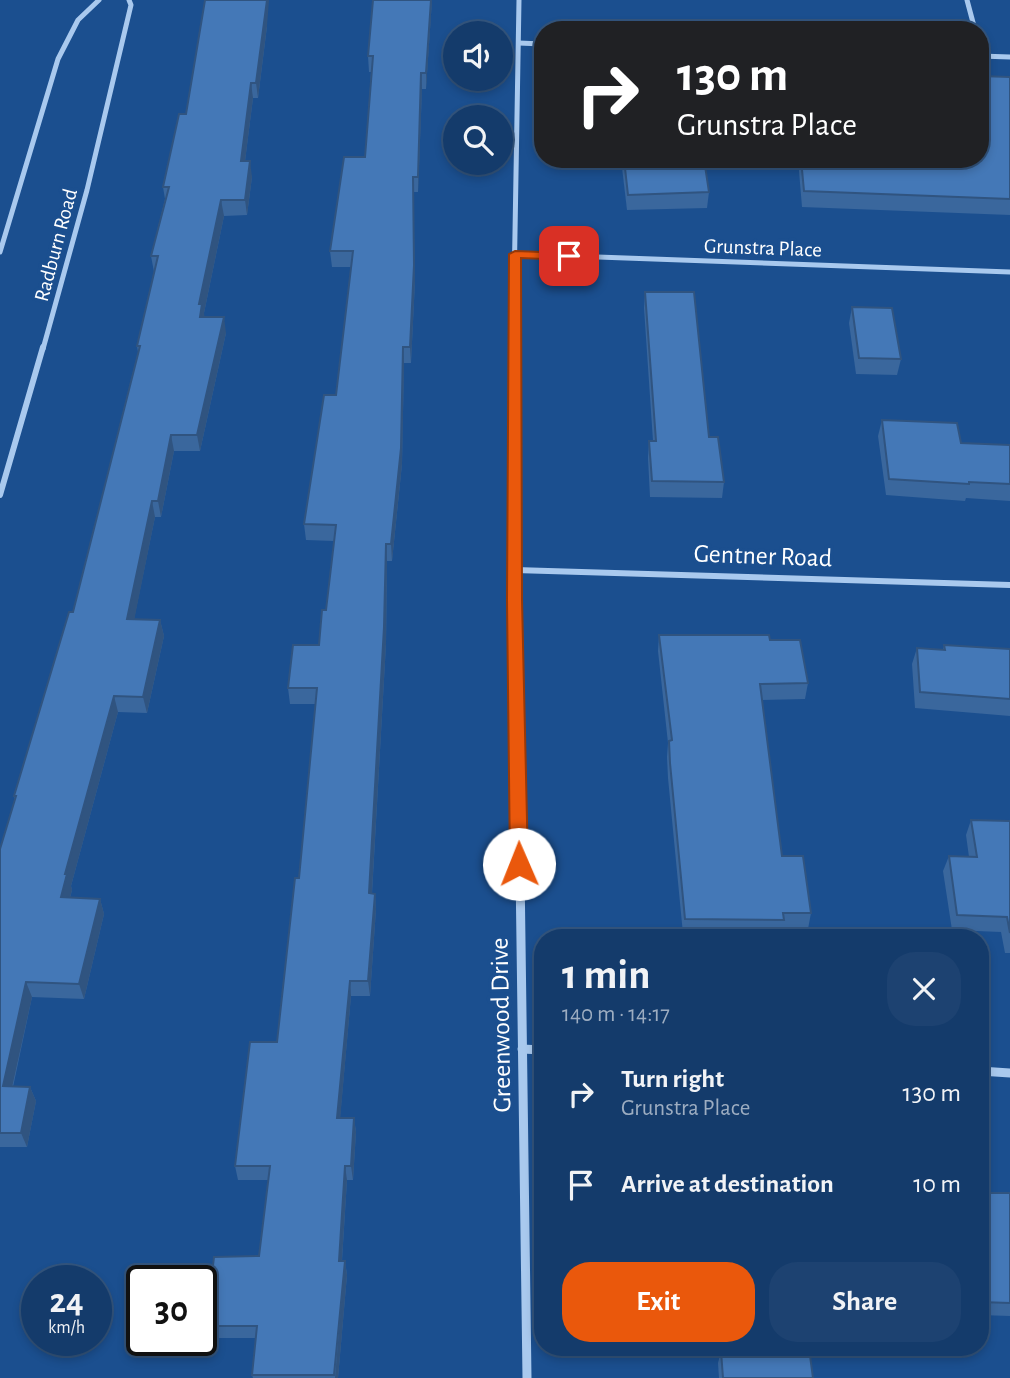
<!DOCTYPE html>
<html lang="en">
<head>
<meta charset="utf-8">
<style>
	:root { --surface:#143b6b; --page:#1d4271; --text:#f1f3f6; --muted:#9dadc1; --line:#33557e; --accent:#ea580c }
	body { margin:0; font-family:"Alegreya Sans",sans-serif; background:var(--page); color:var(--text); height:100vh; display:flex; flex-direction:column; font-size:26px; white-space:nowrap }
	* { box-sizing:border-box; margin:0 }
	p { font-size:23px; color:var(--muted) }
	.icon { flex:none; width:38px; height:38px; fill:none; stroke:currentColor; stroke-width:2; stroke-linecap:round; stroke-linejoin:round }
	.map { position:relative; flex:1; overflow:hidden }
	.side { position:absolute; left:534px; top:929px; width:455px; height:427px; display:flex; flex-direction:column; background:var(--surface); border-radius:28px; box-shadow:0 4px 10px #0003,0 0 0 2px var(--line) }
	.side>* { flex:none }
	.banner { position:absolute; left:534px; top:21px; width:455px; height:147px; border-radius:28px; box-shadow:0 4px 10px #0003,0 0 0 2px var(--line); background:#202124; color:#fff; overflow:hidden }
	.controls { position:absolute; left:443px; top:21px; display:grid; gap:14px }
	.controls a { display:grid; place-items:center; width:70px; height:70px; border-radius:50%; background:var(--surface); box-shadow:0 4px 10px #0003,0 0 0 2px var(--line); font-size:35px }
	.speed { position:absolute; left:21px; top:1265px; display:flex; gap:14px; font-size:35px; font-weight:700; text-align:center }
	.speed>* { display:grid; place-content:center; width:91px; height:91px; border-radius:50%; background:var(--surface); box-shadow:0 4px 10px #0003,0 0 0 2px var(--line); line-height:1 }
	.speed small { font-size:18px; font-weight:400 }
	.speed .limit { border:4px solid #111; border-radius:10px; background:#fff; color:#111 }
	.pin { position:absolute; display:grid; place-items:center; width:60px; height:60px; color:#fff; margin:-30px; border-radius:14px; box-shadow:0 4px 10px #0006 }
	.me { position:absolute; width:77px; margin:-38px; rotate:359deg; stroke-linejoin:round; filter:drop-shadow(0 0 5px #0008) }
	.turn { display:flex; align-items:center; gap:24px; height:147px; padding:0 28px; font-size:32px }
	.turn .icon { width:91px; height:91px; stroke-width:2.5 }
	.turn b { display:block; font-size:49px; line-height:60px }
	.round { display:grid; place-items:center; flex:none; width:74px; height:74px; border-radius:28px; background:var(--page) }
	.headline { display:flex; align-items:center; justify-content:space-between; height:119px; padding:0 28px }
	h1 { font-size:42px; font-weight:700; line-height:52px }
	.button { display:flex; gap:14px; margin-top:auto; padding:14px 28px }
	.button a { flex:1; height:80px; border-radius:28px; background:var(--accent); color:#fff; font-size:28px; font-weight:700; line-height:80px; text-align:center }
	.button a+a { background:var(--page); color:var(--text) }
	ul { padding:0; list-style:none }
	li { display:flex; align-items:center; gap:21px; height:91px; padding:0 28px }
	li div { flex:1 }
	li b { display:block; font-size:26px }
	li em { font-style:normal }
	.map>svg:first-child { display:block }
</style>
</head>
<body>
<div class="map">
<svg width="1010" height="1378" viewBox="0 0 1010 1378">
	<rect width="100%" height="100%" fill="#1b4f8f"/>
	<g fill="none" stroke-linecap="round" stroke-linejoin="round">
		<g stroke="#a9c9ee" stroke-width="5">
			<polyline points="967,0 975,30"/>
			<polyline points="519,43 542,44"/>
			<polyline points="980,56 1010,57"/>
			<polyline points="0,252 58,59 78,20 99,0"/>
			<polyline points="515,254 1010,272"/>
			<polyline points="43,349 87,190 131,5 129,0"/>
			<polyline points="513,349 519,0"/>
		</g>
		<g stroke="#a9c9ee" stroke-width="6">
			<polyline points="513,347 519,799"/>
			<polyline points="0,495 43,347"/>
			<polyline points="515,570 1010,585"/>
		</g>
		<g stroke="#a9c9ee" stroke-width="9">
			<polyline points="519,797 527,1378"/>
			<polyline points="522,1049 542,1050"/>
			<polyline points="980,1071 1010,1073"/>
		</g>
	</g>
	<g fill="#3a679d">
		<polygon points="432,0 426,89 422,89 418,192 413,192 415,281 411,363 404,363 402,464 392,561 387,561 386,644 372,894 375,894 376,909 370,996 351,996 340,1118 354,1118 356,1132 353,1180 347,1180 342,1261 345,1261 347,1275 338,1378 253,1378 252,1375 256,1338 210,1338 206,1326 259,1256 269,1180 238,1180 235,1166 277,1042 299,878 316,704 290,704 288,688 319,645 326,610 334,541 306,540 304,524 336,395 351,267 332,267 330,251 365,157 371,72 369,72 368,56"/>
		<polygon points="267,26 258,98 253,98 245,161 252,177 247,215 224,216 204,313 204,317 226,333 200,451 174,451 161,517 155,517 134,619 160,620 164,636 147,713 118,712 71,886 72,890 70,898 100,899 104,914 84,999 32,997 13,1087 30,1087 36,1101 27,1147 0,1147 0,849 15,800 14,796 73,612 138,352 137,346 154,272 151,256 165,199 163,187 186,114"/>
		<polygon points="1010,77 1010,215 802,207 798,159 980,159"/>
		<polygon points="621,159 704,159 709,192 707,208 627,210"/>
		<polygon points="645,292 709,437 724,482 722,498 650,497 648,458 649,441 653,441 644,308"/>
		<polygon points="852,307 901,359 897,375 856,374 849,323"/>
		<polygon points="882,420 961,443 1010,445 1010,501 966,498 965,501 886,495 878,436"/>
		<polygon points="659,635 770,640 808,683 805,699 762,700 782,856 811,913 808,929 782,929 781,935 683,934 668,778 667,757 668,743 658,651"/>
		<polygon points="944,645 1010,649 1010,716 915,708 912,664 917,648 943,650"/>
		<polygon points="971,820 1010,821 1010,953 1005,953 1001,932 952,930 943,871 949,856 969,857 966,835"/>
		<polygon points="980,1193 1010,1193 1010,1316 980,1315"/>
		<polygon points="724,1348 809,1348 813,1378 719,1378 718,1363 721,1351 725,1351"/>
	</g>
	<g fill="#305480">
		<polygon points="267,0 269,0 267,26 258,98 256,83"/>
		<polygon points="431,0 432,0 426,89 426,73"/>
		<polygon points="421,73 422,89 418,192 418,177"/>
		<polygon points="251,83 253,98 243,177 241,161"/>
		<polygon points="250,161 252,177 247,215 245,200"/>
		<polygon points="413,192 415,281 411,363 410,347"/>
		<polygon points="221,200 224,216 204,313 205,320 200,317 199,304"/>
		<polygon points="224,317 226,333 200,451 197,435"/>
		<polygon points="403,347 404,363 402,464 392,561 391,544"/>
		<polygon points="171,435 174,451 161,517 158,501"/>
		<polygon points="152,501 155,517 131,636 127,619"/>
		<polygon points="386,544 387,561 386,644 371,909 369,893"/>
		<polygon points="160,620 164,636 147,713 143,697"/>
		<polygon points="114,696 118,712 71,886 72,890 66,913 61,897 65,874"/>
		<polygon points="375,894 376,909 370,996 368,981"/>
		<polygon points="100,899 104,914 84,999 79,984"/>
		<polygon points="350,981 351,996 339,1132 337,1118"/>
		<polygon points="26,982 32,997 9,1101 3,1086"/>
		<polygon points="30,1087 36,1101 27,1147 21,1133"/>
		<polygon points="354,1118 356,1132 353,1180 351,1166"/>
		<polygon points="345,1166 347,1180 341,1274 339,1261"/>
		<polygon points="345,1261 347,1275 338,1378 335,1378"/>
	</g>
	<g fill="#4478b7" stroke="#305480" stroke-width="2">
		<polygon points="205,0 267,0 256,83 251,83 241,161 250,161 245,200 221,200 199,304 202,304 200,317 224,317 197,435 171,435 158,501 152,501 127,619 160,620 143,697 114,696 65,874 67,874 61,897 100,899 79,984 26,982 3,1086 30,1087 21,1133 0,1133 0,849 16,796 14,796 69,612 73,612 140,346 137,346 158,256 151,256 169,187 163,187 179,114 186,114"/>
		<polygon points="373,0 431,0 426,73 421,73 418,177 413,177 414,265 410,347 403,347 401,448 391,544 386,544 384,627 369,893 375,894 368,981 350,981 337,1118 354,1118 351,1166 345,1166 339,1261 345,1261 334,1375 252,1375 257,1326 206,1326 214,1257 259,1256 270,1166 235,1166 250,1042 277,1042 295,878 299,878 317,688 288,688 293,645 319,645 322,610 326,610 336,525 304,524 324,395 336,395 353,251 330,251 344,157 365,157 373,56 368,56"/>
		<polygon points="980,76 1010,77 1010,199 804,191 801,159 980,159"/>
		<polygon points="624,159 704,159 709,192 628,195"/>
		<polygon points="645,292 694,292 709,437 718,437 724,482 652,481 649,441 656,441"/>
		<polygon points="852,307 892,308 901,359 859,358"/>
		<polygon points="882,420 957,423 961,443 1010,445 1010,484 969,482 969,484 889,479"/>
		<polygon points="659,635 769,635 770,640 800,640 808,683 760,684 782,856 803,856 811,913 783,913 784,920 685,919 670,763 669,741 672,740"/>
		<polygon points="944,645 1010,649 1010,699 920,692 917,648 945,650"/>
		<polygon points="971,820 1010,821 1010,933 1007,917 957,915 949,856 977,857"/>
		<polygon points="980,1193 1010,1193 1010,1303 980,1302"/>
		<polygon points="729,1348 809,1348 813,1378 723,1378 721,1351 729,1351"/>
	</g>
	<polygon fill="#ea580c" stroke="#983908" stroke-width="2" points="515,251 569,253 575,256 569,260 521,258 522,600 528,864 525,869 513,869 510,864 507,600 509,254"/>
	<g text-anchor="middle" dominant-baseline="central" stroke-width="7" stroke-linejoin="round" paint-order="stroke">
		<g font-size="21" fill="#fff" stroke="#1b4f8f">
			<text transform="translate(56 245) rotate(-75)">Radburn Road</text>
			<text transform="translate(763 248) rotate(2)">Grunstra Place</text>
		</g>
		<g font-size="26" fill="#fff" stroke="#1b4f8f">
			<text transform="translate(763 556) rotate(2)">Gentner Road</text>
			<text transform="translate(501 1025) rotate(-91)">Greenwood Drive</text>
		</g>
	</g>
</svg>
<div class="controls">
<a><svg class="icon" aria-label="sound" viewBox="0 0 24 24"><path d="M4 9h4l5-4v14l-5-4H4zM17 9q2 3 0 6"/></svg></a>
<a><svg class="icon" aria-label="search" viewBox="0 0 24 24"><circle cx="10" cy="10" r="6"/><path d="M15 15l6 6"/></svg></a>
</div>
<div class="speed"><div>24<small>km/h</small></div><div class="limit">30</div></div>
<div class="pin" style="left:569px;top:256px;background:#d93025"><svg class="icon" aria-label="arrive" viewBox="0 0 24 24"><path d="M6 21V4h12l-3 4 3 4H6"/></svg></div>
<svg class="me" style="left:519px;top:864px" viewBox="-20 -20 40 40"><circle r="19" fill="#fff"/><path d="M0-13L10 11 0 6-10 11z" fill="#ea580c"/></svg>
<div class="banner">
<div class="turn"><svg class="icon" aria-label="right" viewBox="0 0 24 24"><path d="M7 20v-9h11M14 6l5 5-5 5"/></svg><div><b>130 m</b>Grunstra Place</div></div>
</div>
<section class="side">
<div class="headline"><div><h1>1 min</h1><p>140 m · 14:17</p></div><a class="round"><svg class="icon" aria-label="close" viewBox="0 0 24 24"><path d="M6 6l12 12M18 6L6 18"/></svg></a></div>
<ul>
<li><svg class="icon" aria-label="right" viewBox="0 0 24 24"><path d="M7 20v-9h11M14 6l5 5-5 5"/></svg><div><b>Turn right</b><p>Grunstra Place</p></div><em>130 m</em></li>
<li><svg class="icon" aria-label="arrive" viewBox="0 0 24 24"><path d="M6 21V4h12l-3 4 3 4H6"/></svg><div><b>Arrive at destination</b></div><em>10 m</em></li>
</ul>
<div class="button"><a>Exit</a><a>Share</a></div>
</section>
</div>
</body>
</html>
